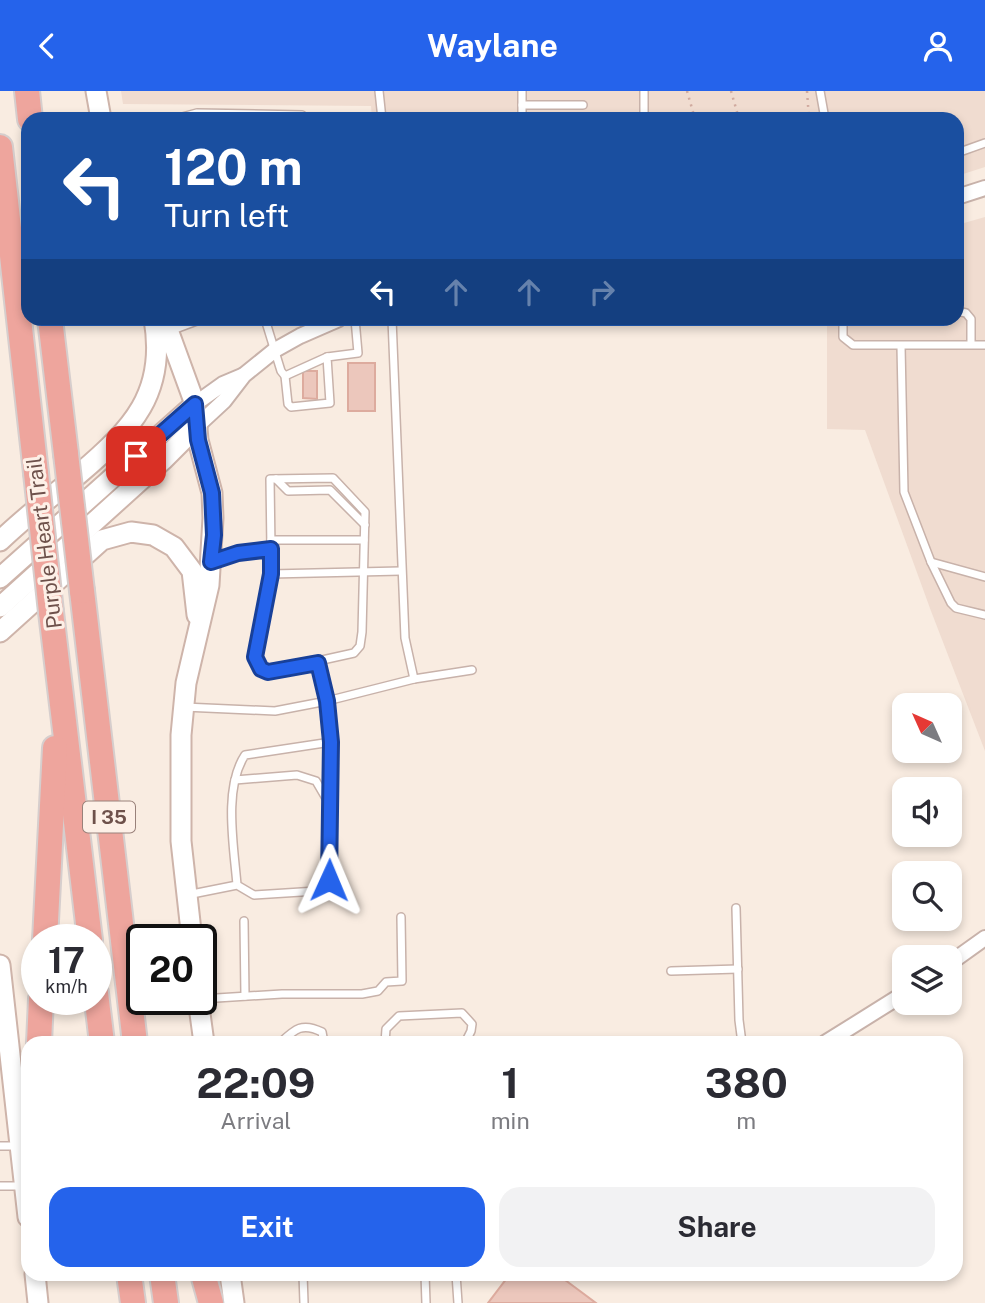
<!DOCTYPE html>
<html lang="en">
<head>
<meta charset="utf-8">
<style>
	:root { --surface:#fff; --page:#f2f2f3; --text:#2b2b33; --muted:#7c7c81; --accent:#2563eb }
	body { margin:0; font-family:"Public Sans",sans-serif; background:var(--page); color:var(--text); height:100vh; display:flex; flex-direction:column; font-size:26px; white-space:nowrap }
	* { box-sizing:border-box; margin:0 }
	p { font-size:23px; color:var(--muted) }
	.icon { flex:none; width:38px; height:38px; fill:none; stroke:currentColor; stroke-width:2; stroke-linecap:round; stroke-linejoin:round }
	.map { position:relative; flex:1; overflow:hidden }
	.panel { position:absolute; left:21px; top:945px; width:942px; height:245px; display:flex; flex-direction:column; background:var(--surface); border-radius:21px; box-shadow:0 4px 10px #0003 }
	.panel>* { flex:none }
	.guide { position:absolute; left:21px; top:21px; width:943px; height:214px; border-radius:21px; box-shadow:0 4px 10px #0003; background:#1a4fa0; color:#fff; overflow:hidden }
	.needle { width:46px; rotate:315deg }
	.fabs { position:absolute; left:892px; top:602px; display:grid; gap:14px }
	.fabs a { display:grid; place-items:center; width:70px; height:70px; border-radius:14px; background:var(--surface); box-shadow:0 4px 10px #0003; font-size:35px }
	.speed { position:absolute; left:21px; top:833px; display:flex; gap:14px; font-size:35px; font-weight:700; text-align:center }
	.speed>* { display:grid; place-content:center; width:91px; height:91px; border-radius:50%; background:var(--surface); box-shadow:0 4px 10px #0003; line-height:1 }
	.speed small { font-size:18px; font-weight:400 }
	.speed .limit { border:4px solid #111; border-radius:10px; background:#fff; color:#111 }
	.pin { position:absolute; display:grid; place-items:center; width:60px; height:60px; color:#fff; margin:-30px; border-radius:14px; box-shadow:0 4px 10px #0006 }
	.me { position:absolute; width:77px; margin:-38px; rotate:1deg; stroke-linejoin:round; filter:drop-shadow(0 0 5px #0008) }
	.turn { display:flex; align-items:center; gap:24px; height:147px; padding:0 28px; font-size:32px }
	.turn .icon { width:91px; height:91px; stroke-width:2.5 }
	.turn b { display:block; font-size:49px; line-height:60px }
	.lanes { display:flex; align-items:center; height:66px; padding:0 28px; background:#0003; justify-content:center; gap:35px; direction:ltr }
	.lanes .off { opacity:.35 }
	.eta { display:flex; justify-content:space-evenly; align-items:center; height:119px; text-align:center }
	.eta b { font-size:42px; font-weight:700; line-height:49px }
	.button { display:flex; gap:14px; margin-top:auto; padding:14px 28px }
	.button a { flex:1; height:80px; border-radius:21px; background:var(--accent); color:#fff; font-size:28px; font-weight:700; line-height:80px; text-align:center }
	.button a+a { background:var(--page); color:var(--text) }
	header { display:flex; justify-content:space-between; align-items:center; height:91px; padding:0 28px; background:var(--accent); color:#fff; font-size:32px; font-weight:700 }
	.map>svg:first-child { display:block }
</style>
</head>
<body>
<header><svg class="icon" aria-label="back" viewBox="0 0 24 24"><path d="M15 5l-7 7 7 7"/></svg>Waylane<svg class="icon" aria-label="person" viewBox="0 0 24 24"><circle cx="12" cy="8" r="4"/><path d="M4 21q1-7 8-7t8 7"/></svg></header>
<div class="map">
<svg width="985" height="1212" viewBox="0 0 985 1212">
	<rect width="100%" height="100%" fill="#f9ece1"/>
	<g fill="#f0dcd0">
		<polygon points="121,0 985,0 985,76 957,85 957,28 372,28 371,15 123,13"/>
		<polygon points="985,126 985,660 931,520 865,339 827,338 827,228 957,228 957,134"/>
	</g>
	<g fill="#ecc7bc" stroke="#ddab9e" stroke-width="2">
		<rect x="348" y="272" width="27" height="48"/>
		<polygon points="303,280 317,280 317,308 303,307"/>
		<polygon points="510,1183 557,1183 596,1212 488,1212"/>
	</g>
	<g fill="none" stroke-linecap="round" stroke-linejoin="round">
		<defs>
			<g id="service">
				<polyline points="379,0 382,28"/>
				<polyline points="522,0 522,28"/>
				<polyline points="820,0 825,28"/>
				<polyline points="522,14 583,14"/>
				<polyline points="175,28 197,22 302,24"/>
				<polyline points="644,28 644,0"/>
				<polyline points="957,62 985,52"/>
				<polyline points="957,220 966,222 971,228 971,253"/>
				<polyline points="265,228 281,280 285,285 288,313 291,316 330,312 327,266 358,262 355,228"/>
				<polyline points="392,228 405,547 414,588"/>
				<polyline points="843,228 843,246 853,254 985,254"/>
				<polyline points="170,240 202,228"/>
				<polyline points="901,255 904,401 931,471 951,512 956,517 985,524"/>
				<polyline points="285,285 327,266"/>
				<polyline points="276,388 288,400 330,399 365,434"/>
				<polyline points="271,449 364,449"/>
				<polyline points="212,471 238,462 271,458 271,483 255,566 261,578 268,581 354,562 360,555 362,541 365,421 333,387 270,388 271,458"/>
				<polyline points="931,471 985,486"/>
				<polyline points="271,483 401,480"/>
				<polyline points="318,572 327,610 331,651"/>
				<polyline points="184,616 275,620 327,610 414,588 472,579"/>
				<polyline points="235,689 297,684 316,690 330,714"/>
				<path d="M187,804L237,794C234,756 223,697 245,664L331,651L329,789L317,800L254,804L237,794"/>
				<polyline points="736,817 739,929 742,952"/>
				<polyline points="244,830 245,905"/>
				<polyline points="671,880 738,878"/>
				<polyline points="201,908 282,903 362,903 378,900 386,891 402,890 401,826"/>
				<path d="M280,952C295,938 302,931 322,941L324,952"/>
				<polyline points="385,952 386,938 399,925 462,922 472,933 471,940 465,952"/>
				<polyline points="0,1055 17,1055"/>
				<polyline points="0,1095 24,1095"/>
				<polyline points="303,1183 304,1212"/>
				<polyline points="425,1183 426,1212"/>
				<polyline points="456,1183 458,1212"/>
			</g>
			<g id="minor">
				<polyline points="957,106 985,97"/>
				<polyline points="195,313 223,293 242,285"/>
				<polyline points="197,335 224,310 244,284 275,259 300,245 339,228"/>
				<polyline points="950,872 985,847"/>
				<polyline points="825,952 905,902"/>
			</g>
			<g id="secondary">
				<polyline points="96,0 101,28"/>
				<polyline points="164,228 195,313 198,349 212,402 213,427 209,494 186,592 181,644 181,750 192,849"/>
				<path d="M0,450C25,426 52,405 79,383C132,338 167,302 154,228"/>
				<polyline points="0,487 195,313"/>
				<polyline points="0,516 163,369 197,335"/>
				<polyline points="0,541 102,449 131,441 153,444 174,456 192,480 197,524"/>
				<polyline points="0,874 28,1126"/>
				<polyline points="198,908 204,952"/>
				<polyline points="35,1183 38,1212"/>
				<polyline points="230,1183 234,1212"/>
			</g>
			<g id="motorway">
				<polyline points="27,0 30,28"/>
				<polyline points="0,56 36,382"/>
				<polyline points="50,228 66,363"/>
				<polyline points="82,500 135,952"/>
				<polyline points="51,521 90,849"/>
				<polyline points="45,849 55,657"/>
				<polyline points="96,902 102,952"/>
				<polyline points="39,952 41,908"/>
				<polyline points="129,1183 133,1212"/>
				<polyline points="162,1183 166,1212"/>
				<polyline points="203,1183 211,1212"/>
			</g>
		</defs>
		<use href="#service" stroke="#c8b2aa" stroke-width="10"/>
		<use href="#minor" stroke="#c8b2aa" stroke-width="18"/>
		<use href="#secondary" stroke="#ceb4aa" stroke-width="23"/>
		<use href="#motorway" stroke="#d6cecd" stroke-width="28"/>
		<g stroke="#d0aa9f" stroke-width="2.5" stroke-dasharray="2 5" stroke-linecap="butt">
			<polyline points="687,0 695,28"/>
			<polyline points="731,0 739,28"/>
			<polyline points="807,0 809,28"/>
		</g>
		<use href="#service" stroke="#fff" stroke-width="7"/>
		<use href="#minor" stroke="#fff" stroke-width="14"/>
		<use href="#secondary" stroke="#fff" stroke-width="19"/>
		<use href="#motorway" stroke="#eea59d" stroke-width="24"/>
		<defs>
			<g id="motorway-bridge">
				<polyline points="66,363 82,500"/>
				<polyline points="36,382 51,521"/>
			</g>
		</defs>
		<use href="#motorway-bridge" stroke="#d6cecd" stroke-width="28" stroke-linecap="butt"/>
		<use href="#motorway-bridge" stroke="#eea59d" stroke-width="24"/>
	</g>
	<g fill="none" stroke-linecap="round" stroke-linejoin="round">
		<defs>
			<polyline id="route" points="136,365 195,313 198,349 212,402 214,444 211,471 238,462 271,458 271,483 255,566 261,578 268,581 318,572 327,610 331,651 329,789"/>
		</defs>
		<use href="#route" stroke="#184099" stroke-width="18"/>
		<use href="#route" stroke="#2563eb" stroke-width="12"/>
	</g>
	<g text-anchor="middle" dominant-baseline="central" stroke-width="6" stroke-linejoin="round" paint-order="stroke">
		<rect fill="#fdf0e7" stroke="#99817a" stroke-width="2" x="83" y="710.5" width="52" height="31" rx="5"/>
		<g font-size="19" font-weight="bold" fill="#6e514b">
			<text x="109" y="726">I 35</text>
		</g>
		<g font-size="21" fill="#6e514b" stroke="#fdf0e7">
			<text transform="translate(44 452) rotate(-97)">Purple Heart Trail</text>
		</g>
	</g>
</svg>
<div class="fabs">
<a><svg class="needle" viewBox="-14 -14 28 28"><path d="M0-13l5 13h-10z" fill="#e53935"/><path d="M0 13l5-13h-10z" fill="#7c7c81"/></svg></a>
<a><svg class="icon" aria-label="sound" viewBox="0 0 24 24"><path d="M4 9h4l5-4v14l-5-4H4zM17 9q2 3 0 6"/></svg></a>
<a><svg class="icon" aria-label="search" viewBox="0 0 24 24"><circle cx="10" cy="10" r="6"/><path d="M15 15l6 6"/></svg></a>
<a><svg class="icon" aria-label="layers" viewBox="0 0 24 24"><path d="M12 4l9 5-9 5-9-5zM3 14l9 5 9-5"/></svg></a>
</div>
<div class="speed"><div>17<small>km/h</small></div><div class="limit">20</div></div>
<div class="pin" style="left:136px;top:365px;background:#d93025"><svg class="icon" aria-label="arrive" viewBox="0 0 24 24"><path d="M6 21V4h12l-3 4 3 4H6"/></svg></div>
<svg class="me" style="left:329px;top:789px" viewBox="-20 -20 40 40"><path d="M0-17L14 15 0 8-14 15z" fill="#2563eb" stroke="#fff" stroke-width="4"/></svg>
<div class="guide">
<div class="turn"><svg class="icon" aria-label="left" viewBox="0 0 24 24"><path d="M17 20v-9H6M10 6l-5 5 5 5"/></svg><div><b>120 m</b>Turn left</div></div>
<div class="lanes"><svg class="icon" aria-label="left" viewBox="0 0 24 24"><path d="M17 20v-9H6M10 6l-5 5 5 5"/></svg><svg class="icon off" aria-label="ahead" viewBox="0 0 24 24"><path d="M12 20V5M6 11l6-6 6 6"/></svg><svg class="icon off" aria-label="ahead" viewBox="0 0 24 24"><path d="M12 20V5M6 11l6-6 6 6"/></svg><svg class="icon off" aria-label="right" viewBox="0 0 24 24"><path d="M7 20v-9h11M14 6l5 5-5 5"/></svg></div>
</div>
<section class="panel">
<div class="eta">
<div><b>22:09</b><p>Arrival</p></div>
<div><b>1</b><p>min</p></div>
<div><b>380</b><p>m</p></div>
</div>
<div class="button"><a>Exit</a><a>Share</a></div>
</section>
</div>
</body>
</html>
